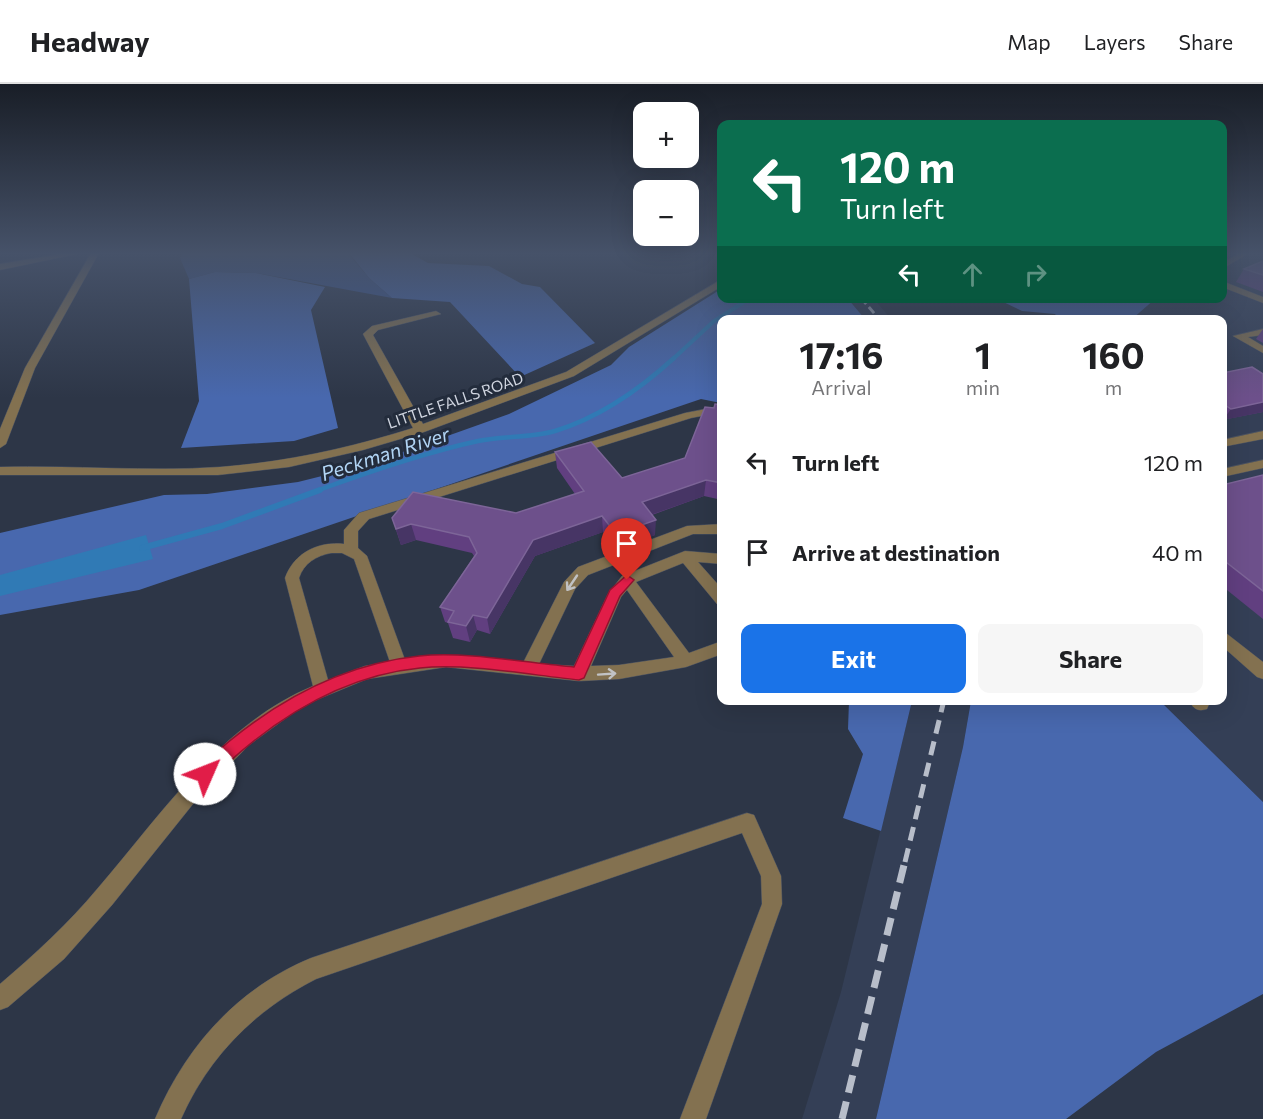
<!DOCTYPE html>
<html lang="en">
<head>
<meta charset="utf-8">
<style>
	:root { --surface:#fff; --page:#f6f6f6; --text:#202124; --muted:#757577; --line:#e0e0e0; --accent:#1a73e8 }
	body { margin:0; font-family:Commissioner,sans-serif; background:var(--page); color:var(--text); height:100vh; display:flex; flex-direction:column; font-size:22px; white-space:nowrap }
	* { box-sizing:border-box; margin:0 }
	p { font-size:20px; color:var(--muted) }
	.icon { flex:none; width:33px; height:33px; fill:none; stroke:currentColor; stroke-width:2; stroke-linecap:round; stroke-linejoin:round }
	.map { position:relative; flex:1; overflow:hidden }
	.details { position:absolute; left:717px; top:231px; width:510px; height:390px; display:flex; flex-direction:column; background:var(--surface); border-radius:12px; box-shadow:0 6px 24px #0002 }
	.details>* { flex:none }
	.hud { position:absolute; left:717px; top:36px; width:510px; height:183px; border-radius:12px; box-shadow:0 6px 24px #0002; background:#0b6e4f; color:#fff; overflow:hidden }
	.controls { position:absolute; left:633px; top:18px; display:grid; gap:12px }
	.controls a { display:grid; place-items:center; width:66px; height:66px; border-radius:12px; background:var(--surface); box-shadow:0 6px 24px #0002; font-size:30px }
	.pin { position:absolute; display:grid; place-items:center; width:51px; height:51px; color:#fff; margin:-62px -26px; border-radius:50% 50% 50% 0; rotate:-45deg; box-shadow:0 0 6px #0007 }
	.pin .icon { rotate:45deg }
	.me { position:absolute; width:66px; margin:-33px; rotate:46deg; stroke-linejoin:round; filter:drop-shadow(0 0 4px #0008) }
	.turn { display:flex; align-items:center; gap:21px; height:126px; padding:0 24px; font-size:27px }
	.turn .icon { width:78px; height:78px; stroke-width:2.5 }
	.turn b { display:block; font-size:42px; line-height:51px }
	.lanes { display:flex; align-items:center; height:57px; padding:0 24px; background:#0003; justify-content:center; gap:30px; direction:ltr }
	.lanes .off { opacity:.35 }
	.eta { display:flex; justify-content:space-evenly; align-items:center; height:102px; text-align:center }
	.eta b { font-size:36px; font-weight:700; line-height:42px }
	.action { display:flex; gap:12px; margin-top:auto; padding:12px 24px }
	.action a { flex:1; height:69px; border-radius:12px; background:var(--accent); color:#fff; font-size:24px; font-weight:700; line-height:69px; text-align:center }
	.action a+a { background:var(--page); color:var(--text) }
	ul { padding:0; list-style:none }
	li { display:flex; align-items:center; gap:18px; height:90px; padding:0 24px }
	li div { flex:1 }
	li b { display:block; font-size:22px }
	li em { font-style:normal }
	header { display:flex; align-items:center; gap:36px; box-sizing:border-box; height:84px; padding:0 30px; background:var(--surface); border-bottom:2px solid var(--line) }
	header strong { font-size:28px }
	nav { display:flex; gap:33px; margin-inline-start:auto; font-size:21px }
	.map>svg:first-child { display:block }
</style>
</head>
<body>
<header>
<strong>Headway</strong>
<nav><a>Map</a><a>Layers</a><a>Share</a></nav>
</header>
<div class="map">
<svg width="1263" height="1035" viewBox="0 0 1263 1035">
	<rect width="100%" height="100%" fill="#2d3647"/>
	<g fill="#343f56">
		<polygon points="1223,169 1263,169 1263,718 1160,617 1222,616 1222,236 1131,236 1155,215 1222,214"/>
		<polygon points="848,215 874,215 891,235 865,235"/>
		<polygon points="912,617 971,617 963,663 876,1035 802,1035 841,908"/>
	</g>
	<polygon fill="#3a5693" points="183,169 348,169 369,194 392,214 256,189 215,188 189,195 180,174"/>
	<g fill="#4868ae">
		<polygon points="349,169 410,169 428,179 489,182 522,200 540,203 595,259 520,293 450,218 392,214 369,194"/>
		<polygon points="215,188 256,189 325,203 311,226 338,344 294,357 181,364 199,317 189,195"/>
		<polygon points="721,205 722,214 848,215 865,235 722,236 721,319 701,315 139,506 0,531 0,449 164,411 207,410 298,398 366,381 509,330 611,281 629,263"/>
		<polygon points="997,215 1155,215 1131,236 1059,235 1055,230 1022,227"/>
		<polygon points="849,617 912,617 881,747 843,734 863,670 848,645"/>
		<polygon points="971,617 1160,617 1263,718 1263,910 1156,968 1066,1035 876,1035 963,663"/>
	</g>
	<polygon fill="#307ab5" points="146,451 153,475 0,512 0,491"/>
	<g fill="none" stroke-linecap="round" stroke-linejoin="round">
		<polyline stroke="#307ab5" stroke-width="4" points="673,275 713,238 750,214"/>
		<path stroke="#307ab5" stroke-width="4.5" d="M316,407C368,388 423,369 478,357C503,352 530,354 555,347C601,333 639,306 674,274"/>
		<polyline stroke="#307ab5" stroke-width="6" points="142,464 222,442 320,406"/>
		<defs>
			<g id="minor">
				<polygon points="66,169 82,169 0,186 0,180"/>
				<polygon points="91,169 99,169 35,284 6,360 0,364 0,345 25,284"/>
				<polygon points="1240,169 1249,169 1222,185 1222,179"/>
				<path d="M722,195V202L574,292L424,348L363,366L289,383L218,391H0V383C73,381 147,388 220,383C286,378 350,364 413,344L363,250L372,242L436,227L441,230L378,246L373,251L423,340L566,288Z"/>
				<polygon points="1222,197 1263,213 1263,219 1222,203"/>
				<polygon points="1263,245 1263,251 1248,253 1263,262 1263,269 1233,252"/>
				<path d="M722,322V328L691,334L369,435L358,447V464L367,472L405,576L446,571L523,579L564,498L578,483L687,442L722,440V450H693L588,491L575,505L539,580L574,582L608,510L622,492L685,467L722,470V480L698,478L722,505V521L717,520L683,479L636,498L689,569L722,557V570L686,583L619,595L579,597L446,583L367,595L304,621L249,661L201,710L112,821L64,875L8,923L0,926V900C35,870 68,840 98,804C161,731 221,640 313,602L285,494C294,469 318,457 344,460V446L359,429L685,329ZM331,469H342L354,475L390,578L365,582L328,596L299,494C304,479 316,472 331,469ZM627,506L674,573L619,581L591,582L621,513Z"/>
				<polygon points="1263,347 1263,355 1222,363 1222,356"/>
				<polygon points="1263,376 1263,384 1222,393 1222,385"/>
				<polygon points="1222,546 1263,578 1263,595 1257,593 1222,562"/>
				<path d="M1189,616H1208L1209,620L1207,625C1198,628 1193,625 1189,616Z"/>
				<path d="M747,729L754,731L781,792L782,820L706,1035H680L762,820L761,792L742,749L316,895C255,926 209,972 181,1035H155C186,962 238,904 311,874Z"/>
			</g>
		</defs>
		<use href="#minor" stroke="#4b5363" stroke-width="1"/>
		<use href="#minor" fill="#837150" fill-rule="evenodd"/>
		<polyline stroke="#b8beca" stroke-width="3" stroke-dasharray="8 4" stroke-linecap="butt" points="861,214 880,236"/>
		<polyline stroke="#b8beca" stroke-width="5" stroke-dasharray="14 8" stroke-linecap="butt" points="905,778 944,616"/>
		<polyline stroke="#b8beca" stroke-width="7" stroke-dasharray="18 9" stroke-linecap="butt" points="842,1035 905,777"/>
	</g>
	<g fill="#613f80">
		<polygon points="1263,177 1263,208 1236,198 1244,185"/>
		<polygon points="1263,245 1263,259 1256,255"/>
		<polygon points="1222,289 1263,328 1222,336"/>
		<polygon points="722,321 722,416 704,412 652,431 655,451 617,466 603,448 535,472 490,550 477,546 470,558 453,554 448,539 445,538 440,523 474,472 472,469 416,456 401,461 392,434 516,429 575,410 557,384 555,368 622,394 685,374 714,324"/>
		<polygon points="1263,391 1263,535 1222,502 1222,401"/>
	</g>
	<g fill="#473565">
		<polygon points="1263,318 1263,328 1223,336 1231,325"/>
		<polygon points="706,396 704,412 642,434 642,418"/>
		<polygon points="602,432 603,448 535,472 490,550 487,534 533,456"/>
		<polygon points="656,436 655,451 617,466 616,450"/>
		<polygon points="411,440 416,456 401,461 396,445"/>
		<polygon points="473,531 477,546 470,558 466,542"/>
	</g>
	<g fill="#6d508b" stroke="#7d6598" stroke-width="1.5">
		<polygon points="1263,177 1263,191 1244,185"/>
		<polygon points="1252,283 1263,290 1263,318 1231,325 1222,319 1222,289"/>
		<polygon points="715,320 722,321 722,399 706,396 642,418 656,436 616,450 602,432 533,456 487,534 473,531 466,542 448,538 454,527 440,523 477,469 469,453 411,440 396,445 392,434 413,408 516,429 584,407 555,368 591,358 622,394 685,374 705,323 714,324"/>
		<polygon points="1263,391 1263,507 1222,475 1222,401"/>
	</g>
	<defs><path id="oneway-shaft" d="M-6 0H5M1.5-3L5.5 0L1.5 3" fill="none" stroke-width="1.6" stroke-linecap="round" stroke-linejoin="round" transform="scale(1.5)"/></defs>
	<g stroke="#c1c2c4">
		<use href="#oneway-shaft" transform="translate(572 499) rotate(124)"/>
		<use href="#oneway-shaft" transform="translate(607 590) rotate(-4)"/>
	</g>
	<linearGradient id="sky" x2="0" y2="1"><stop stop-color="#191e27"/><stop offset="0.54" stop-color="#465269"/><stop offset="1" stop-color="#465269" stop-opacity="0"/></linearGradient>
	<rect width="1263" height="314" fill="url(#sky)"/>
	<path fill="#e11d48" stroke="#92132f" stroke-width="1.5" d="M627,491L634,496L620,512L584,594L579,596C530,591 468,579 420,584C338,592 268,639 211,695L205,697L199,695L197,690L199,684C260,626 334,581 419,572C466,567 527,579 574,583L610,506Z"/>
	<g text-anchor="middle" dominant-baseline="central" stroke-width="6" stroke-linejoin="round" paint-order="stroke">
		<g font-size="15" fill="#d1d6e1" stroke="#232c3c">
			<text transform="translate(455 316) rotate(-19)">LITTLE FALLS ROAD</text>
		</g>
		<g font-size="20" font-style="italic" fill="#b2d5f5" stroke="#232c3c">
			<text transform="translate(385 369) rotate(-18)">Peckman River</text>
		</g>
	</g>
</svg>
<div class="controls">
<a>+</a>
<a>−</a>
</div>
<div class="pin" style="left:627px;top:496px;background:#d93025"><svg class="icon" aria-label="arrive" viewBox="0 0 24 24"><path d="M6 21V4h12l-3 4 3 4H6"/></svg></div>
<svg class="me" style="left:205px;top:690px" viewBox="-20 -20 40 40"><circle r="19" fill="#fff"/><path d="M0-13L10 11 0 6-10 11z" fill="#e11d48"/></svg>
<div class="hud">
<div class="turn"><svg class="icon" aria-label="left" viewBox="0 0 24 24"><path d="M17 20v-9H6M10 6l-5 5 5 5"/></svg><div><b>120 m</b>Turn left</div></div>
<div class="lanes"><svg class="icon" aria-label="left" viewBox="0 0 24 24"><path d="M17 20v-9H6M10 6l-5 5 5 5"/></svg><svg class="icon off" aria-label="ahead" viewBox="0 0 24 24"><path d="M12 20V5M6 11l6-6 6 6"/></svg><svg class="icon off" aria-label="right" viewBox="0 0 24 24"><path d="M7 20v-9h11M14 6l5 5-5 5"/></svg></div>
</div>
<section class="details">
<div class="eta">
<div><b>17:16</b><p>Arrival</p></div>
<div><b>1</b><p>min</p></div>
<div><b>160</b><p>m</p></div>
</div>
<ul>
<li><svg class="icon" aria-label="left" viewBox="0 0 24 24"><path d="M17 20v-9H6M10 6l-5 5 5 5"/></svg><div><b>Turn left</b></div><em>120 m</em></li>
<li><svg class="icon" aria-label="arrive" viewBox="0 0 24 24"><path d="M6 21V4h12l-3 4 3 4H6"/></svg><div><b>Arrive at destination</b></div><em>40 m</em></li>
</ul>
<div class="action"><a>Exit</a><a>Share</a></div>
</section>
</div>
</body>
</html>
